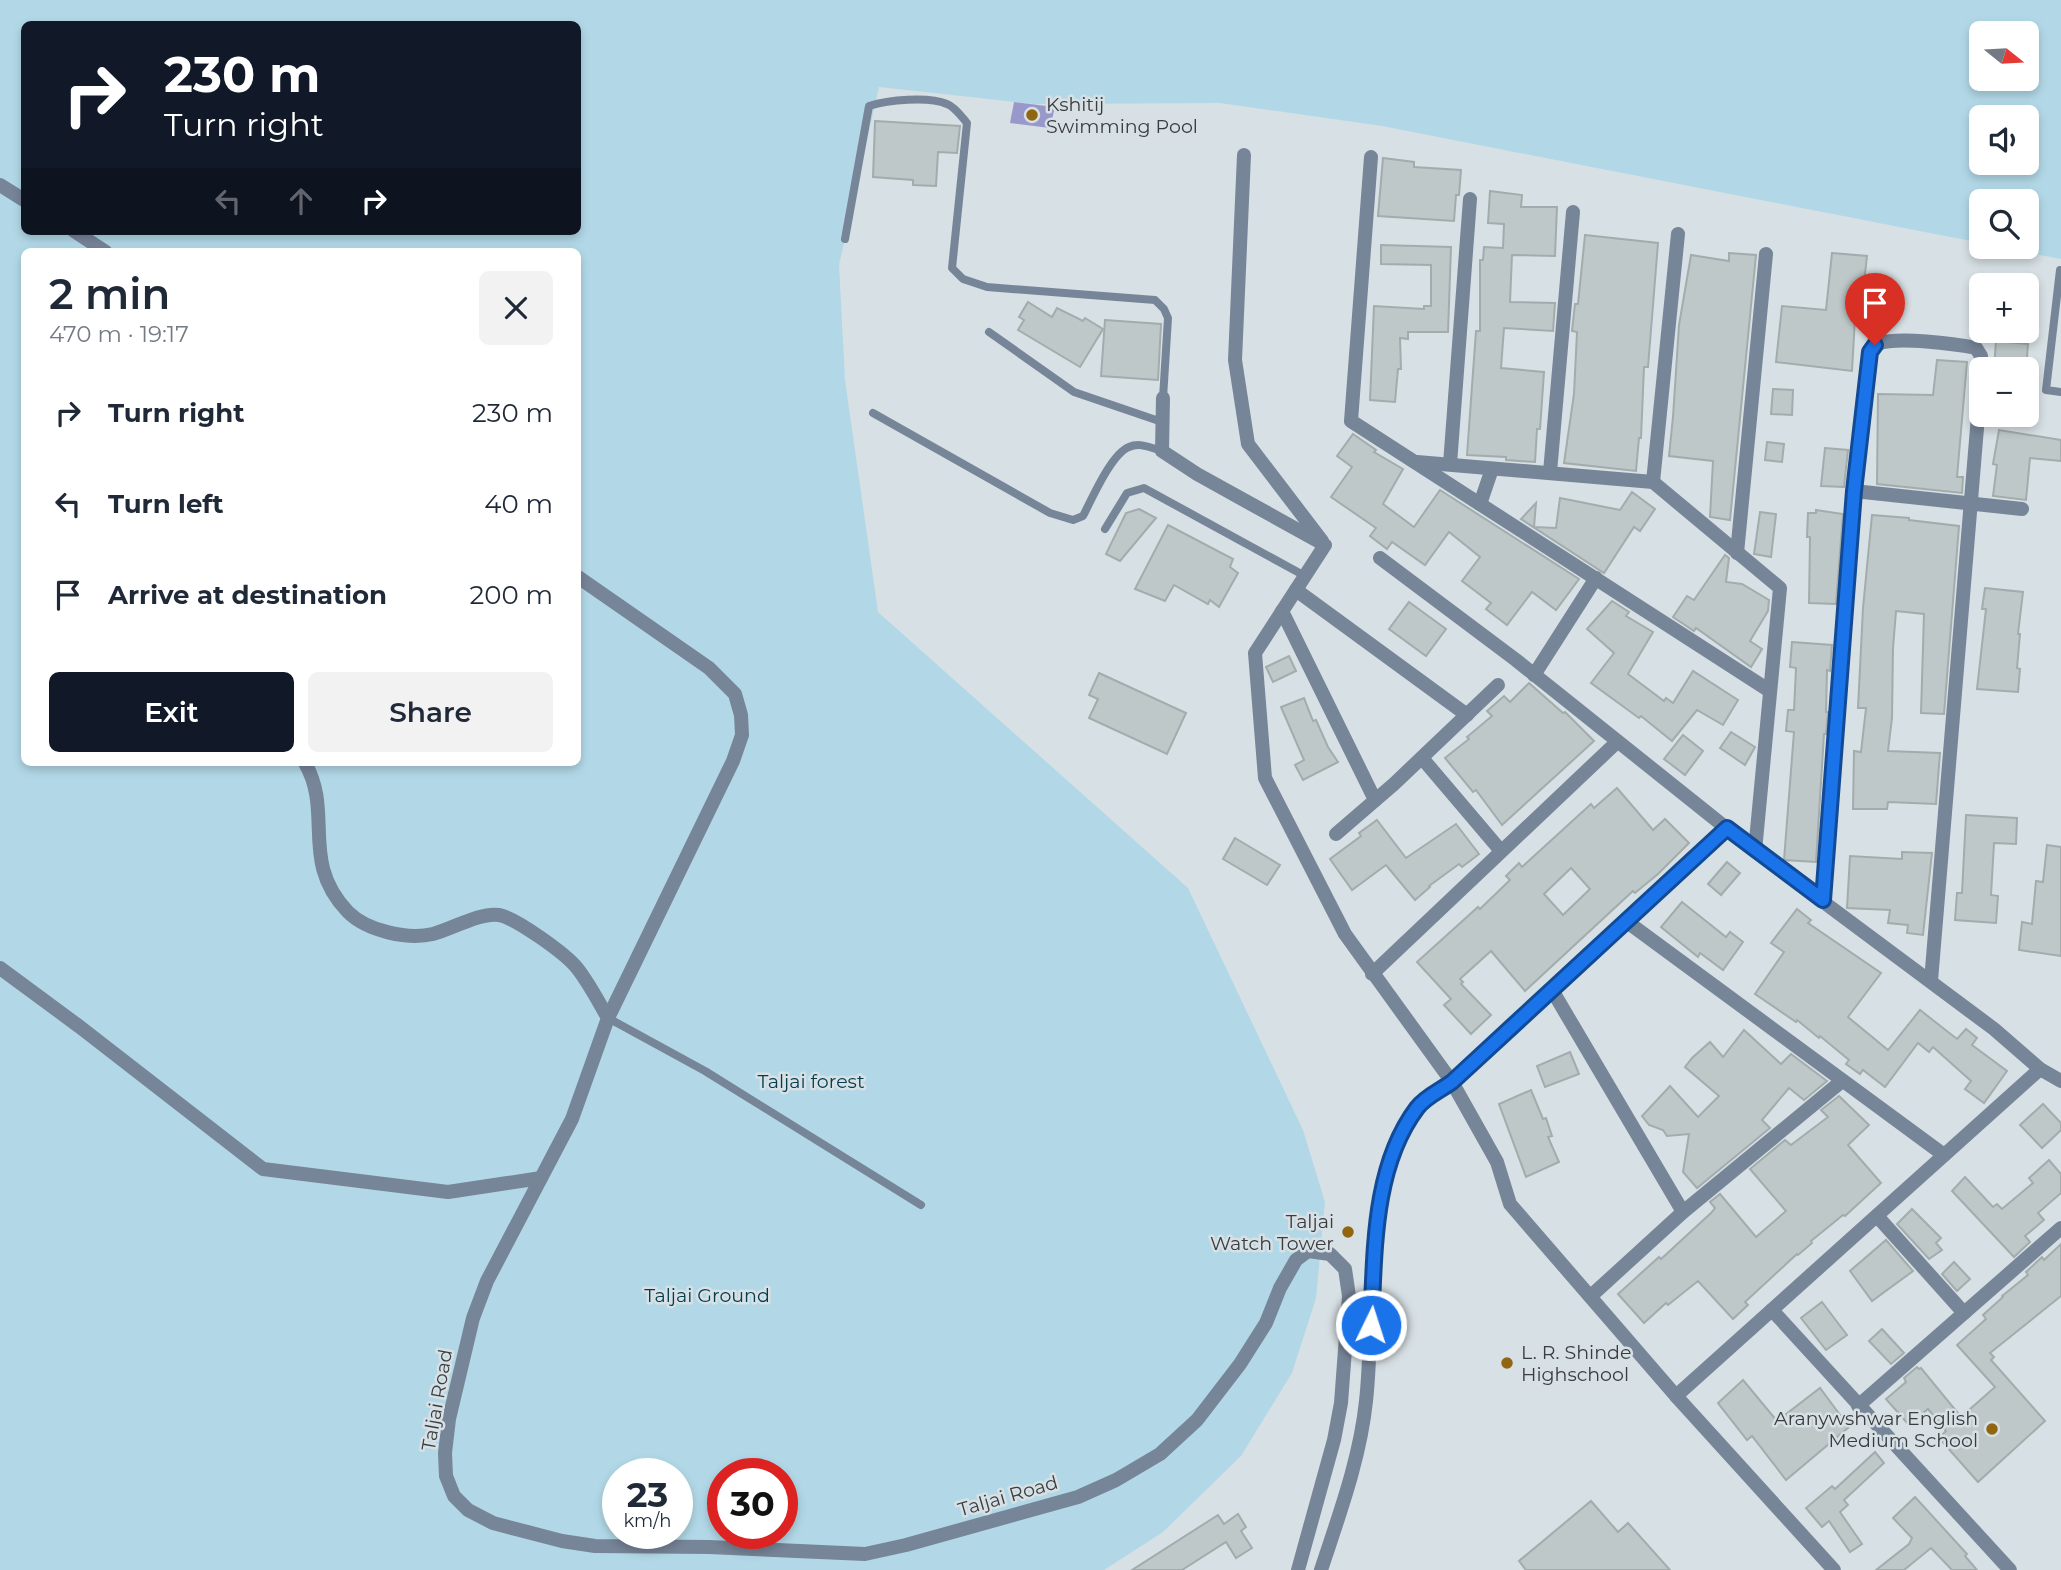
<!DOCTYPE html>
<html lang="en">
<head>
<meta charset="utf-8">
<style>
	:root { --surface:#fff; --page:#f2f2f3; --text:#1f2937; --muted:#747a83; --accent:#111827 }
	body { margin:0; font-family:Montserrat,sans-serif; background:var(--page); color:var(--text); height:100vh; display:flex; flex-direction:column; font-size:26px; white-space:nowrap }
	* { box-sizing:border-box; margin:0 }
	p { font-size:23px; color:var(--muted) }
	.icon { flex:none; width:38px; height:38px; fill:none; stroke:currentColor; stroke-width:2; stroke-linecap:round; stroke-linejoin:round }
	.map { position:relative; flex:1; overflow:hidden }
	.panel { position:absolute; left:21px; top:248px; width:560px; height:518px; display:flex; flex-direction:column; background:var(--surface); border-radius:10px; box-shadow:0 4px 10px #0003 }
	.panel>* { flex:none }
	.hud { position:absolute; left:21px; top:21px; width:560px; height:214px; border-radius:10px; box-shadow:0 4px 10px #0003; background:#111827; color:#fff; overflow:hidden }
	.needle { width:46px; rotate:108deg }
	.tools { position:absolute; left:1969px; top:21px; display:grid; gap:14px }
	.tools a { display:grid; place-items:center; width:70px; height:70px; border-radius:10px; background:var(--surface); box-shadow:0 4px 10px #0003; font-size:35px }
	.speed { position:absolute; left:602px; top:1458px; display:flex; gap:14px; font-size:35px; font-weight:700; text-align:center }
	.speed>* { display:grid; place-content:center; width:91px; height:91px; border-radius:50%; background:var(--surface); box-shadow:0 4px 10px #0003; line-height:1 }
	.speed small { font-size:18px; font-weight:400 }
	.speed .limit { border:10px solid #d22; background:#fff; color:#111 }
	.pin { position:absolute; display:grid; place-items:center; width:60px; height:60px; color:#fff; margin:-72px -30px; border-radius:50% 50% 50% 0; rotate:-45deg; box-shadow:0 0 7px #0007 }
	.pin .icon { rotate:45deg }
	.me { position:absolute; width:77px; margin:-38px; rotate:4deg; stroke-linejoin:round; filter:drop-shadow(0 0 5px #0008) }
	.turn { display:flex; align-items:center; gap:24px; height:147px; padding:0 28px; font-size:32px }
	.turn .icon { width:91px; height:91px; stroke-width:2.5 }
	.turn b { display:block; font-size:49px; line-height:60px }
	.lanes { display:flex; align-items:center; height:66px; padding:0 28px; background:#0003; justify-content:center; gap:35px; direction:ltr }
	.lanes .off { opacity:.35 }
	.round { display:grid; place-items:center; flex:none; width:74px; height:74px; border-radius:10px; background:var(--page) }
	.overview { display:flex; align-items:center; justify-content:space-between; height:119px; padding:0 28px }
	h1 { font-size:42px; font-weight:600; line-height:52px }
	.primary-button { display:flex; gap:14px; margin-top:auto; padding:14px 28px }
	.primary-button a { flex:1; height:80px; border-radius:10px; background:var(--accent); color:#fff; font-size:28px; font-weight:600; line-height:80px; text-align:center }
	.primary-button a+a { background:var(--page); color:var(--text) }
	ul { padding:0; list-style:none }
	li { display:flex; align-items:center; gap:21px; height:91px; padding:0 28px }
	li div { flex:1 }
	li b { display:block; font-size:26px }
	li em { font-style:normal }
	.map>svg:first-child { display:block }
</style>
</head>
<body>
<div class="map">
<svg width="2061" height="1570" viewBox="0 0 2061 1570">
	<rect width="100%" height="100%" fill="#d7e0e4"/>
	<path fill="#b2d8e7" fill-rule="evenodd" d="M0,0H2061V259L1998,247H2026V201H1981V243L1382,126L1220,103L1034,104L879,87L839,265L845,380L878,612L1188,888L1303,1130L1325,1202L1316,1298L1292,1373L1241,1456L1163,1532L1104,1570H0ZM24,24H578V231H24ZM1981,33H2026V79H1981ZM1981,117H2026V163H1981ZM24,252H578V763H24ZM618,1474H677V1533H618ZM723,1474H782V1533H723Z"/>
	<polygon fill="#9998cb" points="1014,102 1055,107 1050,128 1010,123"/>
	<g fill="#bec8c8" stroke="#a3acac" stroke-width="2" fill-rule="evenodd">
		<polygon points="875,121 960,126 957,153 938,152 936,186 913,185 913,180 873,177"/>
		<polygon points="1383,158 1414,162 1414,167 1461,170 1459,195 1456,195 1454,221 1378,216"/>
		<polygon points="1490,191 1522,195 1521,207 1557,207 1555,256 1512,255 1510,302 1555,303 1553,331 1504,328 1501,368 1544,372 1540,429 1537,429 1535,462 1506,460 1506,457 1467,455 1476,331 1480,331 1480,260 1483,260 1484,247 1503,248 1504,224 1488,223"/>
		<polygon points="1585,235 1658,243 1648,367 1644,367 1641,438 1639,438 1636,471 1564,463 1574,394 1577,332 1572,331 1575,304 1578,304"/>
		<polygon points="1381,245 1451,247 1448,332 1408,332 1408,339 1400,338 1401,369 1398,369 1395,402 1370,400 1374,306 1424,309 1424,306 1431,306 1431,265 1381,264"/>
		<polygon points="1729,253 1756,255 1730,520 1710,517 1713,461 1669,456 1673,417 1679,325 1691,255 1729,261"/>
		<polygon points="1832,253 1867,256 1862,301 1856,301 1852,371 1776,362 1782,306 1826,310"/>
		<polygon points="1028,302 1052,317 1057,308 1083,321 1085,318 1103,329 1080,367 1018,330 1024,320 1019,317"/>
		<polygon points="1105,320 1161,324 1158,380 1101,376"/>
		<polygon points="1996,341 2028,344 2026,369 1994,369"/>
		<polygon points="1937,360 1967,362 1957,477 1963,477 1962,493 1877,484 1878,394 1933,395"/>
		<polygon points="1773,389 1793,390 1792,415 1771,414"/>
		<polygon points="1999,430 2061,440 2061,461 2030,458 2026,500 1993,496 1997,465 1993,464"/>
		<polygon points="1353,434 1376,450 1374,452 1403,469 1383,504 1414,527 1440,490 1579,579 1556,610 1532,592 1507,625 1486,609 1491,603 1462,581 1480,557 1449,532 1425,565 1392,542 1387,549 1370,536 1376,528 1331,497 1352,467 1337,456"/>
		<polygon points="1767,442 1784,444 1782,462 1765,460"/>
		<polygon points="1825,448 1848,450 1844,487 1821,486"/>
		<polygon points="1632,492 1655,509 1640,531 1634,527 1604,573 1521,519 1536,503 1534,527 1556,528 1560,498 1620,510"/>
		<polygon points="1139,509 1156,518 1120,561 1106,554 1126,513"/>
		<polygon points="1816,510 1843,514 1836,604 1809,603 1810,537 1807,537 1808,513 1816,513"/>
		<polygon points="1760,512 1776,514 1771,557 1754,554"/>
		<polygon points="1872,515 1909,518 1909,520 1959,526 1944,714 1921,713 1924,614 1896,611 1893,648 1892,718 1888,751 1940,753 1936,804 1888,802 1887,809 1853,809 1854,751 1861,752 1866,708 1858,708 1863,608"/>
		<polygon points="1168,525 1233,559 1230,567 1238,573 1219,607 1210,600 1208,604 1174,585 1165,601 1135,589"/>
		<polygon points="1725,555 1729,558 1726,582 1742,584 1769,600 1768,611 1750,641 1762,649 1751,667 1696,628 1694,631 1673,617 1687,596 1694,600"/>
		<polygon points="1985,588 2023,592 2018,634 2020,634 2017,668 2020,669 2018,692 1977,689 1986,609 1982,609"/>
		<polygon points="1612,601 1629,612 1626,616 1653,632 1628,674 1664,701 1666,698 1673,703 1693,671 1738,700 1723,725 1697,710 1672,741 1641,716 1639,718 1591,683 1614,653 1587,629"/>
		<polygon points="1409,602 1446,629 1426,656 1389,629"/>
		<polygon points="1792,642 1832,645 1830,671 1827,670 1826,712 1828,712 1826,734 1824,734 1816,862 1784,860 1794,732 1786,731 1788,710 1794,710 1796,668 1790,667"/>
		<polygon points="1289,656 1296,671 1273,682 1266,667"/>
		<polygon points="1099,673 1186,713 1167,754 1089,718 1098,699 1089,695"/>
		<polygon points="1529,683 1563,713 1565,712 1594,741 1502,825 1476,790 1473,792 1445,758 1469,739 1467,737 1492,716 1487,711 1504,696 1510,702"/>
		<polygon points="1304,698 1313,721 1316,720 1328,747 1338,762 1303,780 1295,765 1304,760 1281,707"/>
		<polygon points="1731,732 1755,747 1745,765 1720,748"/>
		<polygon points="1683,735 1703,751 1685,775 1664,759"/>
		<path d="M1617,788L1653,830L1665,819L1689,843L1658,874L1635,893L1633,891L1525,991L1491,951L1460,979L1463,982L1461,984L1491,1015L1471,1034L1444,1005L1451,999L1417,962L1478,907L1480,909L1510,880L1506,876L1519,863L1522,867L1591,804L1594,808ZM1571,868L1590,889L1563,915L1544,894Z"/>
		<polygon points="1966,815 2017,818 2016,844 1994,843 1991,895 1998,896 1996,923 1955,920 1957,893 1962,893"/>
		<polygon points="1377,820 1406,858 1456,824 1479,854 1462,867 1459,864 1429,886 1430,887 1415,900 1386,865 1352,890 1330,859 1361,836 1359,833"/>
		<polygon points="1235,838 1280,865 1267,885 1223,859"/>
		<polygon points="2047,845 2061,847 2061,956 2019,950 2022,922 2032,924 2036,881 2043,882"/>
		<polygon points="1902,852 1932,853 1923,935 1907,933 1908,925 1888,923 1890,910 1847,908 1850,856 1902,859"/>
		<polygon points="1727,862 1740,873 1721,895 1708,884"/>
		<polygon points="1682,902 1726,937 1730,932 1743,942 1723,970 1700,953 1698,957 1661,927"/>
		<polygon points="1797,909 1811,920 1808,923 1881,973 1848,1017 1888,1050 1920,1010 1957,1039 1966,1029 1977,1038 1972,1045 2007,1071 1984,1103 1965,1089 1971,1081 1933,1047 1929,1052 1918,1043 1885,1087 1863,1070 1860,1074 1846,1064 1849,1060 1820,1036 1819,1038 1797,1020 1796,1022 1755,994 1784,952 1771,943"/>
		<polygon points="1744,1030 1781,1064 1791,1054 1827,1081 1804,1100 1789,1088 1762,1120 1770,1128 1697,1188 1683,1172 1689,1134 1667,1136 1663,1130 1649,1125 1642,1116 1670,1086 1698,1117 1719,1096 1685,1067 1692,1058 1710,1042 1723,1057"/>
		<polygon points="1570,1052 1579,1074 1545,1087 1537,1066"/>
		<polygon points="1531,1090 1543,1119 1546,1118 1552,1136 1548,1137 1559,1162 1526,1177 1499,1104"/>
		<polygon points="1839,1096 1869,1125 1848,1145 1881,1183 1845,1216 1843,1215 1811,1241 1812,1243 1798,1255 1797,1254 1745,1302 1748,1305 1733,1319 1698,1281 1668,1305 1666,1303 1644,1323 1618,1294 1659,1257 1661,1259 1711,1213 1715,1208 1710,1202 1720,1194 1756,1237 1786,1211 1750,1169 1785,1140 1791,1145 1828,1117 1821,1110"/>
		<polygon points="2043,1104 2061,1123 2061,1130 2042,1148 2020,1125"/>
		<polygon points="2049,1160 2061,1174 2061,1193 2038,1213 2044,1220 2025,1236 2030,1242 2014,1257 1952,1191 1965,1177 1993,1207 1997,1204 2002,1209 2033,1183 2029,1178"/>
		<polygon points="1912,1209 1941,1238 1936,1243 1942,1250 1929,1259 1897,1224"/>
		<polygon points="1886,1240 1913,1271 1872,1301 1850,1271"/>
		<polygon points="2061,1244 2061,1296 1990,1353 1994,1357 1991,1360 2045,1421 1978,1482 1939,1438 1946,1431 1928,1409 1909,1425 1886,1399 1906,1382 1904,1378 1917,1367 1919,1369 1921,1368 1961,1417 1995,1387 1957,1345 1986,1319 1983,1315 2003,1297 2002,1296 2028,1275 2026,1272 2042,1257 2044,1260"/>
		<polygon points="1954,1262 1970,1279 1957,1291 1942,1274"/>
		<polygon points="1822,1302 1847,1335 1826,1350 1801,1318"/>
		<polygon points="1882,1329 1904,1353 1891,1364 1869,1341"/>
		<polygon points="1743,1380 1777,1421 1820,1388 1849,1427 1786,1480 1752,1436 1747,1440 1718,1403"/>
		<polygon points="1875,1452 1884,1463 1844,1500 1848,1505 1840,1512 1862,1544 1850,1552 1829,1521 1822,1527 1806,1508 1832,1486 1835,1489"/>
		<polygon points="1915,1497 1967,1554 1965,1556 1977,1570 1952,1570 1931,1548 1904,1570 1876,1570 1909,1544 1912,1538 1893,1518"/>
		<polygon points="1591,1501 1618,1532 1628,1523 1670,1570 1526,1570 1519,1561"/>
		<polygon points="1238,1514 1246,1527 1241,1531 1252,1548 1236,1558 1226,1542 1182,1570 1132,1570 1218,1515 1224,1524"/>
	</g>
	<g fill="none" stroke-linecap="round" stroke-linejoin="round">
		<g stroke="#778598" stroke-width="8">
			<path d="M845,239L869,106C888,100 928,96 947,104C955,107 961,116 967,123L952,268L963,279L987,287L1155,300L1164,309L1168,318L1163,398"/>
			<polyline points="2060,270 2046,390 2061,392"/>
			<polyline points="989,332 1074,392 1162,422"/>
			<path d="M873,413L1050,513L1073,520L1083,516C1092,499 1111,454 1129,447C1140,442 1151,448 1162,451"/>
			<polyline points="1105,529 1127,493 1144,488 1305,576"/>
			<polyline points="608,1018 705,1071 921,1205"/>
		</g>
		<g stroke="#778598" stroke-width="14">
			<polyline points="1244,155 1235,360 1248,444 1322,541"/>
			<polyline points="1371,157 1351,421 1770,691"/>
			<polyline points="0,185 24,200"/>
			<polyline points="74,231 106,252"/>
			<polyline points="1163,398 1162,451 1197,474 1325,545 1255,653 1265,778 1345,934 1452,1082 1497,1162 1510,1204 1676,1396 1834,1570"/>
			<polyline points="1417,462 1653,482 1780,588 1755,851"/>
			<polyline points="1450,464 1470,199"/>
			<polyline points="1550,472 1573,212"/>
			<polyline points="1653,482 1678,234"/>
			<polyline points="1854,491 2022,509"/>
			<polyline points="1480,504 1492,469"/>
			<polyline points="1737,553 1766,254"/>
			<polyline points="1380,558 1516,660 1755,851 1994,1029 2040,1069 2061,1081"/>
			<polyline points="578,577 709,668 735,694 741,715 742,735 733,761 608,1018"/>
			<polyline points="1296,590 1467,715"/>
			<polyline points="1282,611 1375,800"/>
			<polyline points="1534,675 1596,578"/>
			<polyline points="1422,758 1501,851"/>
			<path d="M305,763C334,813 299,861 348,912C367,931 408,940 433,934C452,929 480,912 499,915C516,918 566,954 577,968C589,983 598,1001 608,1018L572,1119L487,1281L473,1318L449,1419L445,1453L446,1476L454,1496L468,1510L493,1523L562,1541L595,1546L709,1547L865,1554L906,1545L1078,1497L1116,1480L1160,1454L1197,1420L1240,1364L1266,1323L1280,1288L1296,1260L1308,1251L1330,1254L1345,1269L1349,1296L1341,1403L1334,1440L1298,1570"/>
			<polyline points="1336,834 1394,784 1498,685"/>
			<path d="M1823,900L1854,491L1870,352C1872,349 1874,346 1878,344C1896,336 1956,344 1976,348L1981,356L1982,369"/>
			<polyline points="1626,921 1944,1155"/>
			<polyline points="0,968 80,1027 263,1169 448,1192 541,1178"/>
			<polyline points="1372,974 1617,742"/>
			<polyline points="1931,981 1981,380"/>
			<polyline points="1552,990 1683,1212"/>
			<polyline points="1877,1216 1964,1313"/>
			<polyline points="1592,1295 1683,1212 1842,1081"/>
			<polyline points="1772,1310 2010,1570"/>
			<polyline points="1676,1396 2040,1069"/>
			<polyline points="1858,1406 2061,1228"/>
			<path d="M1321,1570C1339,1515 1360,1459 1366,1401C1376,1312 1361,1181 1417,1107C1425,1097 1441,1090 1452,1082L1727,828"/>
		</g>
	</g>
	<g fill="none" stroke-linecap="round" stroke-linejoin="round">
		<defs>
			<path id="route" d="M1371,1325C1375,1253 1372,1168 1417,1108C1425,1097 1441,1090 1452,1082L1727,828L1823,900L1854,491L1870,352L1875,345"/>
		</defs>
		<use href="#route" stroke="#114b97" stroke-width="18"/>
		<use href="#route" stroke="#1a73e8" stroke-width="12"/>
	</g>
	<g fill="#926511" stroke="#d7e0e4" stroke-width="2.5">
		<circle cx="1032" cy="115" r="7"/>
		<circle cx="1348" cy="1232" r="7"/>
		<circle cx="1507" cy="1363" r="7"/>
		<circle cx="1992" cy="1429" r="7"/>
	</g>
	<g text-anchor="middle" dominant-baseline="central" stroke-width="5" stroke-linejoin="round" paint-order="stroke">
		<g font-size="19" fill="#3a3d3f" stroke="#d7e0e4" text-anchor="start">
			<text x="1046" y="104">Kshitij<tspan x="1046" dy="22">Swimming Pool</tspan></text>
			<text x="1334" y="1221" text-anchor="end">Taljai<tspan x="1334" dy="22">Watch Tower</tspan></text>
			<text x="1521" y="1352">L. R. Shinde<tspan x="1521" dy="22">Highschool</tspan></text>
			<text x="1978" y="1418" text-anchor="end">Aranywshwar English<tspan x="1978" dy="22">Medium School</tspan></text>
		</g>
		<g font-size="19" fill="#033d4f" stroke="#d7e0e4">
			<text x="811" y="1081">Taljai forest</text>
			<text x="707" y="1295">Taljai Ground</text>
		</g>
		<g font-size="19" fill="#3a3d3f" stroke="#d7e0e4">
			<text transform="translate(437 1400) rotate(-80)">Taljai Road</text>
			<text transform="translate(1008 1496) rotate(-16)">Taljai Road</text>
		</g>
	</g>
</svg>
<div class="tools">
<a><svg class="needle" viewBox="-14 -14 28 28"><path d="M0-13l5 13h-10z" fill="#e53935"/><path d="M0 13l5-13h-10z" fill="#747a83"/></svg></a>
<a><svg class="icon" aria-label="sound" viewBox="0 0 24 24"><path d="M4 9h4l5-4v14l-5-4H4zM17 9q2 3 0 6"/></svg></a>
<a><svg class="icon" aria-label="search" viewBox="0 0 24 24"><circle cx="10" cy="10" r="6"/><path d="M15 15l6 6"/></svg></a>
<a>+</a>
<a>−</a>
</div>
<div class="speed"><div>23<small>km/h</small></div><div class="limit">30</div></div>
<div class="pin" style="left:1875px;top:345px;background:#d93025"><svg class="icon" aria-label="arrive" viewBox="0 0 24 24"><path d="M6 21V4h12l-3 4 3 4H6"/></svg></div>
<svg class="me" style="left:1371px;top:1325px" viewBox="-20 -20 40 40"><circle r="17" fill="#1a73e8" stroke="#fff" stroke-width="3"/><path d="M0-11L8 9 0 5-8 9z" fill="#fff"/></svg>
<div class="hud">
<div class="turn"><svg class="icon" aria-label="right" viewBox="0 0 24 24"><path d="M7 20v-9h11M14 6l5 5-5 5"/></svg><div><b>230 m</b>Turn right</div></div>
<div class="lanes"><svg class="icon off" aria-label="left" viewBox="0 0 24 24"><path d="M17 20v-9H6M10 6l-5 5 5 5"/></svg><svg class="icon off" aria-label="ahead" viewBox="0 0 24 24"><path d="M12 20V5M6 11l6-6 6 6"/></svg><svg class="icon" aria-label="right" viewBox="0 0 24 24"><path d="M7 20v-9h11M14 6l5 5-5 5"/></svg></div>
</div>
<section class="panel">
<div class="overview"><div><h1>2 min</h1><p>470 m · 19:17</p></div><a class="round"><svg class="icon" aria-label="close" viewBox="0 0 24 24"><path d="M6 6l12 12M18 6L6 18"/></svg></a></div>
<ul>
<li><svg class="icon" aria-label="right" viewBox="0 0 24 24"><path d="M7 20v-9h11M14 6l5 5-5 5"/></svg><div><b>Turn right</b></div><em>230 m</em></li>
<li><svg class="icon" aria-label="left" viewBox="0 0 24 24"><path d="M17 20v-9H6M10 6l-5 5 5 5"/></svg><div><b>Turn left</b></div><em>40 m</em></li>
<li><svg class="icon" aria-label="arrive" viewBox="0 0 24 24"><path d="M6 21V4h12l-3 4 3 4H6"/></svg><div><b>Arrive at destination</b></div><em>200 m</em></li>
</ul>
<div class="primary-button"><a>Exit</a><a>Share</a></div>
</section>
</div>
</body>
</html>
